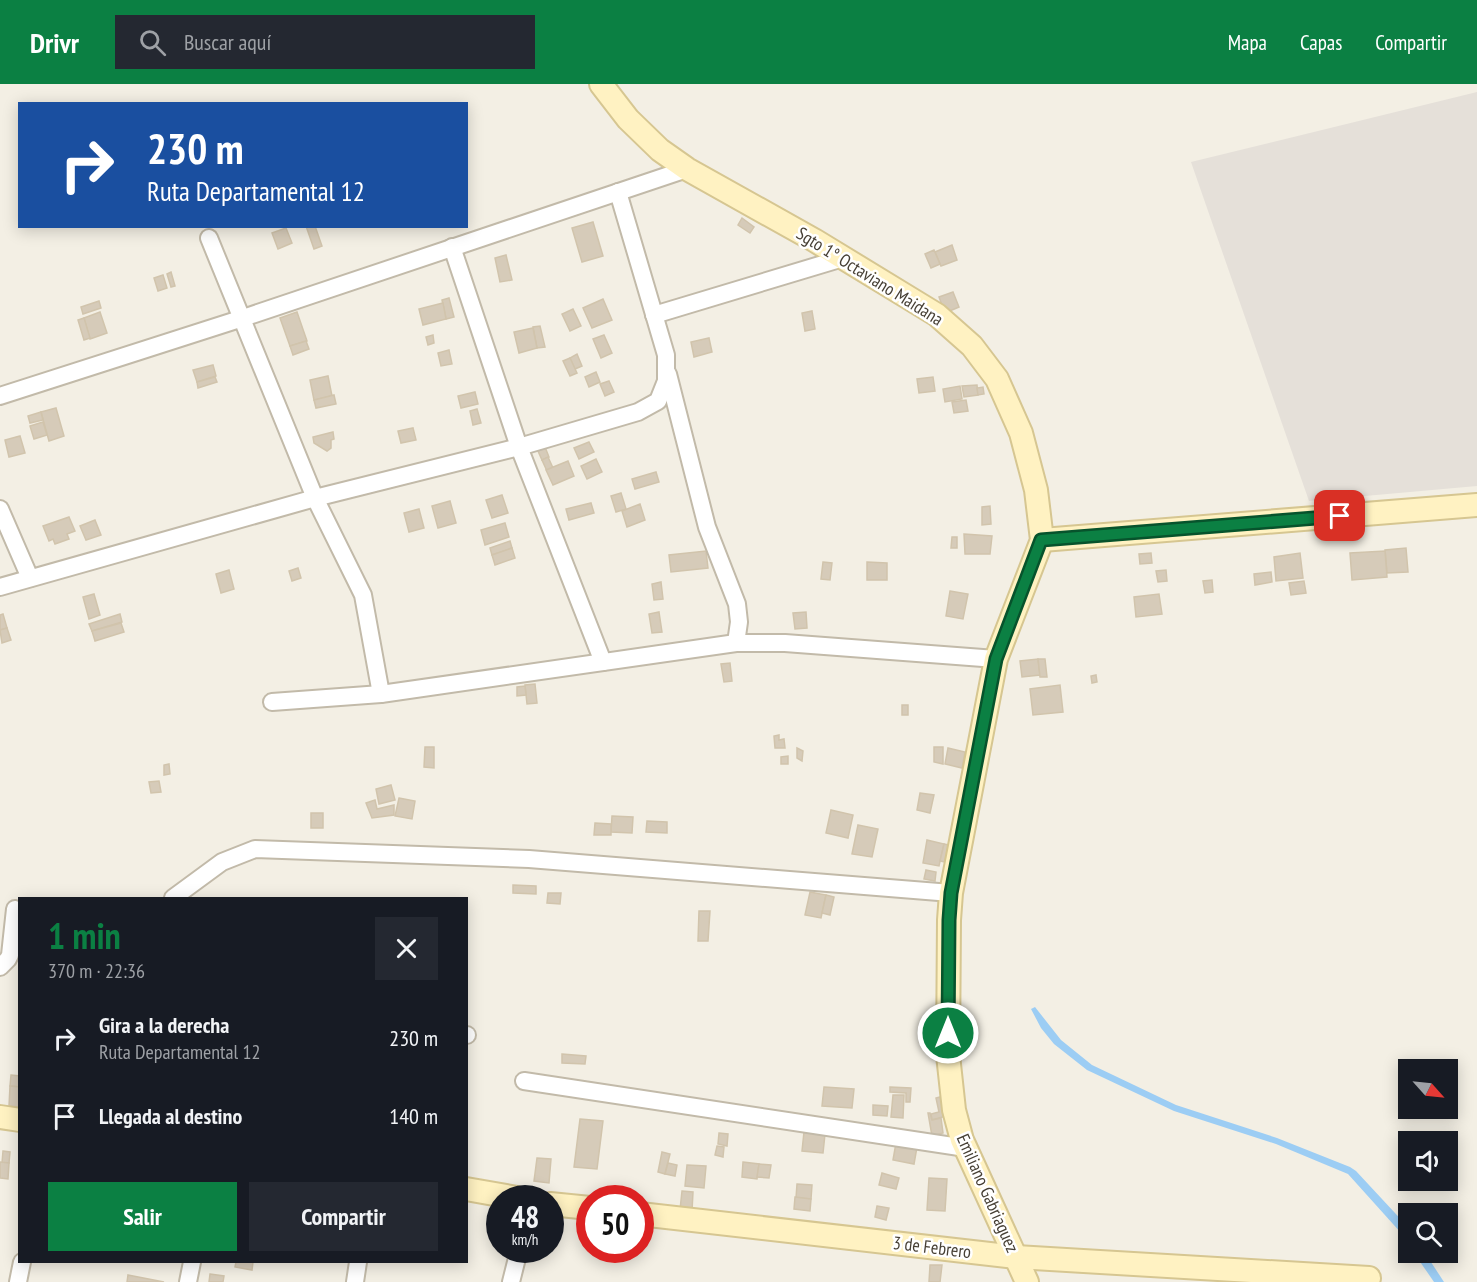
<!DOCTYPE html>
<html lang="es">
<head>
<meta charset="utf-8">
<style>
	:root { --surface:#171b24; --page:#242831; --text:#f1f3f6; --muted:#9ea1a6; --accent:#0b8043 }
	body { margin:0; font-family:"PT Sans Narrow",sans-serif; background:var(--page); color:var(--text); height:100vh; display:flex; flex-direction:column; font-size:22px; white-space:nowrap }
	* { box-sizing:border-box; margin:0 }
	p { font-size:20px; color:var(--muted) }
	.icon { flex:none; width:33px; height:33px; fill:none; stroke:currentColor; stroke-width:2; stroke-linecap:round; stroke-linejoin:round }
	.map { position:relative; flex:1; overflow:hidden }
	.drawer { position:absolute; left:18px; top:813px; width:450px; height:366px; display:flex; flex-direction:column; background:var(--surface); border-radius:0px; box-shadow:0 3px 15px #0003 }
	.drawer>* { flex:none }
	.hud { position:absolute; left:18px; top:18px; width:450px; height:126px; border-radius:0px; box-shadow:0 3px 15px #0003; background:#1a4fa0; color:#fff; overflow:hidden }
	.needle { width:39px; rotate:117deg }
	.buttons { position:absolute; left:1398px; top:975px; display:grid; gap:12px }
	.buttons a { display:grid; place-items:center; width:60px; height:60px; border-radius:0px; background:var(--surface); box-shadow:0 3px 15px #0003; font-size:30px }
	.speed { position:absolute; left:486px; top:1101px; display:flex; gap:12px; font-size:30px; font-weight:700; text-align:center }
	.speed>* { display:grid; place-content:center; width:78px; height:78px; border-radius:50%; background:var(--surface); box-shadow:0 3px 15px #0003; line-height:1 }
	.speed small { font-size:15px; font-weight:400 }
	.speed .limit { border:9px solid #d22; background:#fff; color:#111 }
	.pin { position:absolute; display:grid; place-items:center; width:51px; height:51px; color:#fff; margin:-26px; border-radius:12px; box-shadow:0 3px 9px #0006 }
	.me { position:absolute; width:66px; margin:-33px; rotate:0deg; stroke-linejoin:round; filter:drop-shadow(0 0 4px #0008) }
	.turn { display:flex; align-items:center; gap:21px; height:126px; padding:0 30px; font-size:27px }
	.turn .icon { width:78px; height:78px; stroke-width:2.5 }
	.turn b { display:block; font-size:42px; line-height:51px }
	.round { display:grid; place-items:center; flex:none; width:63px; height:63px; border-radius:0px; background:var(--page) }
	.overview { display:flex; align-items:center; justify-content:space-between; height:102px; padding:0 30px }
	h1 { font-size:36px; font-weight:700; line-height:45px; color:var(--accent) }
	.button { display:flex; gap:12px; margin-top:auto; padding:12px 30px }
	.button a { flex:1; height:69px; border-radius:0px; background:var(--accent); color:#fff; font-size:24px; font-weight:700; line-height:69px; text-align:center }
	.button a+a { background:var(--page); color:var(--text) }
	ul { padding:0; list-style:none }
	li { display:flex; align-items:center; gap:18px; height:78px; padding:0 30px }
	li div { flex:1 }
	li b { display:block; font-size:22px }
	li em { font-style:normal }
	header { display:flex; align-items:center; gap:36px; box-sizing:border-box; height:84px; padding:0 30px; background:var(--accent); color:#fff }
	header strong { font-size:28px }
	nav { display:flex; gap:33px; margin-inline-start:auto; font-size:21px }
	.search { width:420px; height:54px; background:var(--page); display:flex; align-items:center; gap:15px; box-sizing:border-box; padding:0 21px; border-radius:0px; color:var(--muted); font-size:22px }
	.map>svg:first-child { display:block }
</style>
</head>
<body>
<header>
<strong>Drivr</strong>
<div class="search"><svg class="icon" aria-label="search" viewBox="0 0 24 24"><circle cx="10" cy="10" r="6"/><path d="M15 15l6 6"/></svg>Buscar aquí</div>
<nav><a>Mapa</a><a>Capas</a><a>Compartir</a></nav>
</header>
<div class="map">
<svg width="1477" height="1198" viewBox="0 0 1477 1198">
	<rect width="100%" height="100%" fill="#f3efe4"/>
	<polygon fill="#e5e0d9" points="1477,8 1477,402 1309,417 1191,78"/>
	<g fill="#9ccdf4">
		<polygon points="1035,923 1061,956 1092,981 1176,1021 1277,1054 1350,1083 1356,1087 1408,1143 1408,1160 1402,1150 1348,1090 1276,1060 1174,1027 1087,986 1054,960 1041,944 1031,925"/>
		<polygon points="1414,1169 1425,1169 1444,1198 1434,1198"/>
	</g>
	<g fill="#d6cbb9" stroke="#d1c4ac" stroke-width="1.5">
		<polygon points="742,134 754,143 750,149 738,141"/>
		<polygon points="593,138 603,172 582,178 572,144"/>
		<polygon points="306,142 315,142 322,162 314,165"/>
		<polygon points="286,144 292,159 278,165 272,149"/>
		<polygon points="952,161 957,176 941,182 935,168"/>
		<polygon points="934,166 940,180 931,184 925,170"/>
		<polygon points="506,171 512,196 500,198 495,174"/>
		<polygon points="171,188 175,202 171,203 167,190"/>
		<polygon points="163,191 167,204 158,207 154,194"/>
		<polygon points="953,208 959,223 945,229 939,213"/>
		<polygon points="449,214 454,233 446,235 442,216"/>
		<polygon points="603,215 612,236 592,244 583,224"/>
		<polygon points="99,217 101,224 83,230 81,223"/>
		<polygon points="443,219 446,235 423,241 419,225"/>
		<polygon points="573,225 581,242 570,247 562,230"/>
		<polygon points="812,227 815,245 805,247 802,229"/>
		<polygon points="100,228 107,249 90,255 84,234"/>
		<polygon points="297,228 307,257 290,262 280,234"/>
		<polygon points="84,234 90,254 84,256 78,236"/>
		<polygon points="540,242 545,263 537,264 533,243"/>
		<polygon points="533,244 537,264 519,269 514,248"/>
		<polygon points="433,251 434,259 428,261 426,253"/>
		<polygon points="604,251 612,269 601,274 593,255"/>
		<polygon points="709,254 712,268 694,273 691,258"/>
		<polygon points="306,257 309,265 293,271 290,262"/>
		<polygon points="449,266 452,280 441,282 438,269"/>
		<polygon points="577,270 582,282 575,285 570,274"/>
		<polygon points="570,274 577,289 570,292 563,277"/>
		<polygon points="213,281 216,292 197,298 193,286"/>
		<polygon points="596,288 600,298 589,303 585,293"/>
		<polygon points="328,292 332,312 314,316 310,296"/>
		<polygon points="215,293 217,298 198,304 197,298"/>
		<polygon points="933,293 935,307 919,309 917,295"/>
		<polygon points="609,297 614,308 605,312 600,300"/>
		<polygon points="977,301 978,311 964,313 962,302"/>
		<polygon points="960,302 962,315 945,318 943,305"/>
		<polygon points="983,303 984,310 978,311 977,304"/>
		<polygon points="475,308 478,320 461,324 458,312"/>
		<polygon points="334,311 336,320 316,324 314,316"/>
		<polygon points="966,316 968,327 954,329 952,318"/>
		<polygon points="56,324 64,352 49,357 41,328"/>
		<polygon points="477,325 481,339 473,341 470,327"/>
		<polygon points="41,328 43,336 30,339 28,332"/>
		<polygon points="43,338 47,351 34,355 30,342"/>
		<polygon points="413,344 416,356 401,359 398,347"/>
		<polygon points="333,348 334,355 331,356 331,364 327,367 314,359 313,353"/>
		<polygon points="20,352 25,369 9,373 5,356"/>
		<polygon points="589,358 594,368 579,375 574,364"/>
		<polygon points="545,363 549,373 542,376 538,367"/>
		<polygon points="548,373 553,384 547,387 542,376"/>
		<polygon points="596,375 602,388 587,395 581,382"/>
		<polygon points="568,377 574,392 553,401 546,386"/>
		<polygon points="656,388 659,398 635,405 632,395"/>
		<polygon points="621,409 626,425 616,428 611,412"/>
		<polygon points="502,411 508,429 492,434 486,416"/>
		<polygon points="450,417 456,439 438,444 432,422"/>
		<polygon points="591,419 594,429 569,436 566,425"/>
		<polygon points="640,420 645,436 627,443 622,427"/>
		<polygon points="990,422 991,440 982,441 982,423"/>
		<polygon points="419,425 424,444 409,448 404,429"/>
		<polygon points="69,433 75,447 67,450 69,455 55,460 53,455 49,457 43,442"/>
		<polygon points="95,436 101,451 86,456 80,442"/>
		<polygon points="505,439 509,453 485,461 481,446"/>
		<polygon points="964,450 992,452 990,470 965,470"/>
		<polygon points="952,453 957,453 957,464 951,464"/>
		<polygon points="510,457 512,464 492,471 490,464"/>
		<polygon points="512,464 515,474 495,481 492,471"/>
		<polygon points="1406,464 1408,488 1387,489 1385,466"/>
		<polygon points="706,467 708,484 671,488 669,471"/>
		<polygon points="1385,467 1387,493 1352,496 1350,469"/>
		<polygon points="1151,469 1152,479 1140,480 1139,470"/>
		<polygon points="1300,469 1303,494 1276,497 1274,473"/>
		<polygon points="823,478 832,479 830,496 821,495"/>
		<polygon points="867,478 887,479 887,496 867,496"/>
		<polygon points="298,484 301,494 292,497 289,487"/>
		<polygon points="229,486 234,505 221,509 216,490"/>
		<polygon points="1166,486 1167,497 1158,498 1156,487"/>
		<polygon points="1271,488 1272,498 1255,501 1254,490"/>
		<polygon points="1212,496 1213,508 1205,509 1203,497"/>
		<polygon points="1304,497 1306,509 1291,511 1289,499"/>
		<polygon points="661,498 663,515 654,516 652,500"/>
		<polygon points="950,507 968,510 963,535 946,532"/>
		<polygon points="94,510 100,531 89,535 83,513"/>
		<polygon points="1159,510 1162,530 1136,533 1134,513"/>
		<polygon points="659,528 662,548 652,549 649,530"/>
		<polygon points="806,528 807,544 795,545 793,529"/>
		<polygon points="3,530 7,544 0,546 0,531"/>
		<polygon points="120,530 122,538 92,547 89,540"/>
		<polygon points="121,539 124,548 95,557 92,547"/>
		<polygon points="7,544 11,556 2,559 0,546"/>
		<polygon points="1038,575 1040,591 1022,593 1020,577"/>
		<polygon points="1038,575 1045,575 1047,593 1040,593"/>
		<polygon points="730,579 732,597 724,598 721,580"/>
		<polygon points="1096,591 1097,598 1092,599 1091,592"/>
		<polygon points="535,600 537,619 527,620 525,601"/>
		<polygon points="1060,601 1063,628 1033,631 1030,605"/>
		<polygon points="525,602 526,611 517,612 517,603"/>
		<rect x="902" y="621" width="6" height="10"/>
		<polygon points="779,651 779,656 784,655 785,664 775,664 774,652"/>
		<polygon points="425,663 434,663 434,684 424,683"/>
		<polygon points="934,663 943,663 943,680 934,678"/>
		<polygon points="797,664 803,667 802,677 797,674"/>
		<polygon points="948,664 965,668 962,684 945,680"/>
		<polygon points="788,672 788,680 781,680 781,673"/>
		<polygon points="169,680 170,690 164,691 164,681"/>
		<polygon points="159,697 161,708 151,709 149,698"/>
		<polygon points="391,701 395,716 379,720 376,705"/>
		<polygon points="920,709 934,711 930,729 917,726"/>
		<polygon points="399,714 415,717 412,735 395,732"/>
		<polygon points="375,716 377,725 394,721 394,731 372,734 366,719"/>
		<polygon points="831,726 853,731 848,754 826,749"/>
		<rect x="311" y="729" width="12" height="15"/>
		<polygon points="612,732 633,733 632,749 611,748"/>
		<polygon points="647,737 667,738 667,749 646,748"/>
		<polygon points="595,739 611,740 611,751 594,751"/>
		<polygon points="858,741 878,745 872,773 852,770"/>
		<polygon points="927,756 944,760 939,782 923,779"/>
		<polygon points="944,760 949,761 945,778 940,777"/>
		<polygon points="926,786 936,788 935,797 924,795"/>
		<polygon points="513,801 536,802 536,810 513,809"/>
		<polygon points="810,808 826,811 821,834 805,831"/>
		<polygon points="548,809 561,809 560,820 547,819"/>
		<polygon points="826,811 834,813 830,831 822,829"/>
		<polygon points="699,827 710,827 708,857 698,857"/>
		<polygon points="562,970 586,972 585,980 562,979"/>
		<polygon points="11,991 20,992 20,1003 10,1002"/>
		<polygon points="10,1002 20,1003 20,1023 9,1022"/>
		<polygon points="824,1003 854,1005 852,1024 822,1022"/>
		<polygon points="890,1003 911,1004 910,1018 906,1018 906,1009 890,1008"/>
		<polygon points="893,1011 904,1011 903,1034 891,1033"/>
		<polygon points="940,1013 946,1032 932,1036 931,1030 939,1028 936,1014"/>
		<polygon points="873,1021 888,1022 887,1032 873,1031"/>
		<polygon points="928,1029 930,1029 932,1036 941,1034 943,1049 932,1052"/>
		<polygon points="580,1035 603,1037 597,1085 574,1083"/>
		<polygon points="804,1048 825,1050 823,1069 802,1067"/>
		<polygon points="719,1049 728,1050 727,1062 718,1060"/>
		<polygon points="896,1059 917,1063 914,1080 893,1076"/>
		<polygon points="717,1062 724,1063 723,1073 715,1071"/>
		<polygon points="3,1067 10,1068 9,1079 2,1079"/>
		<polygon points="662,1068 670,1070 665,1090 658,1088"/>
		<polygon points="537,1074 551,1075 549,1099 534,1097"/>
		<polygon points="0,1078 9,1079 8,1095 0,1094"/>
		<polygon points="743,1078 759,1080 757,1095 742,1093"/>
		<polygon points="668,1079 677,1081 675,1092 665,1090"/>
		<polygon points="759,1080 771,1081 769,1094 757,1093"/>
		<polygon points="687,1081 706,1082 704,1104 685,1102"/>
		<polygon points="882,1089 899,1094 896,1105 879,1101"/>
		<polygon points="929,1094 947,1095 945,1127 927,1126"/>
		<polygon points="797,1100 812,1101 811,1115 796,1114"/>
		<polygon points="682,1107 693,1108 692,1127 680,1126"/>
		<polygon points="795,1113 811,1115 810,1127 794,1125"/>
		<polygon points="877,1122 889,1124 886,1136 875,1133"/>
		<polygon points="236,1178 253,1178 252,1186 235,1183"/>
		<polygon points="930,1181 942,1181 940,1198 929,1198"/>
		<polygon points="210,1190 224,1192 223,1198 209,1198"/>
		<polygon points="128,1191 164,1198 127,1198"/>
	</g>
	<g fill="none" stroke-linecap="round" stroke-linejoin="round">
		<defs>
			<g id="street">
				<polyline points="209,154 315,414 363,511 381,610"/>
				<polyline points="452,163 519,363 603,578"/>
				<polyline points="654,231 843,174"/>
				<polyline points="668,290 707,443 737,520 739,538 736,559"/>
				<polyline points="0,312 243,234 687,85"/>
				<polyline points="0,425 30,494"/>
				<polyline points="0,503 315,414 519,363 638,328 658,317 666,297 666,271 618,108"/>
				<polyline points="272,618 381,610 736,559 785,559 996,575"/>
				<polyline points="173,814 222,778 255,765 529,775 951,809"/>
				<polyline points="0,883 8,875 10,871 15,825"/>
				<polyline points="466,951 467,951"/>
				<polyline points="524,997 966,1064"/>
				<polyline points="18,1198 22,1178"/>
				<polyline points="188,1198 192,1178"/>
				<polyline points="355,1198 358,1178"/>
				<polyline points="511,1198 519,1166"/>
			</g>
			<g id="secondary">
				<polyline points="601,0 628,35 660,66 687,85 814,156 937,231 972,262 997,295 1021,349 1036,406 1042,456 996,575 951,809 949,836 948,971 954,1026 962,1056 1027,1198"/>
				<polyline points="1042,456 1477,421"/>
				<polyline points="0,1033 20,1036"/>
				<polyline points="466,1105 517,1114"/>
				<polyline points="550,1120 590,1124"/>
				<polyline points="640,1130 1016,1173 1369,1194"/>
			</g>
		</defs>
		<use href="#street" stroke="#c2baa9" stroke-width="20"/>
		<use href="#secondary" stroke="#d6c691" stroke-width="26"/>
		<use href="#street" stroke="#fff" stroke-width="16"/>
		<use href="#secondary" stroke="#fff2c2" stroke-width="22"/>
	</g>
	<g fill="none" stroke-linecap="round" stroke-linejoin="round">
		<defs>
			<polyline id="route" points="948,949 949,836 951,809 996,575 1041,456 1340,432"/>
		</defs>
		<use href="#route" stroke="#07532c" stroke-width="15"/>
		<use href="#route" stroke="#0b8043" stroke-width="10"/>
	</g>
	<g text-anchor="middle" dominant-baseline="central" stroke-width="5" stroke-linejoin="round" paint-order="stroke">
		<g font-size="18" fill="#463f34" stroke="#fff">
			<text transform="translate(870 192) rotate(32)">Sgto 1° Octaviano Maidana</text>
			<text transform="translate(988 1109) rotate(66)">Emiliano Gabriaguez</text>
			<text transform="translate(932 1163) rotate(7)">3 de Febrero</text>
		</g>
	</g>
</svg>
<div class="buttons">
<a><svg class="needle" viewBox="-14 -14 28 28"><path d="M0-13l5 13h-10z" fill="#e53935"/><path d="M0 13l5-13h-10z" fill="#9ea1a6"/></svg></a>
<a><svg class="icon" aria-label="sound" viewBox="0 0 24 24"><path d="M4 9h4l5-4v14l-5-4H4zM17 9q2 3 0 6"/></svg></a>
<a><svg class="icon" aria-label="search" viewBox="0 0 24 24"><circle cx="10" cy="10" r="6"/><path d="M15 15l6 6"/></svg></a>
</div>
<div class="speed"><div>48<small>km/h</small></div><div class="limit">50</div></div>
<div class="pin" style="left:1340px;top:432px;background:#d93025"><svg class="icon" aria-label="arrive" viewBox="0 0 24 24"><path d="M6 21V4h12l-3 4 3 4H6"/></svg></div>
<svg class="me" style="left:948px;top:949px" viewBox="-20 -20 40 40"><circle r="17" fill="#0b8043" stroke="#fff" stroke-width="3"/><path d="M0-11L8 9 0 5-8 9z" fill="#fff"/></svg>
<div class="hud">
<div class="turn"><svg class="icon" aria-label="right" viewBox="0 0 24 24"><path d="M7 20v-9h11M14 6l5 5-5 5"/></svg><div><b>230 m</b>Ruta Departamental 12</div></div>
</div>
<section class="drawer">
<div class="overview"><div><h1>1 min</h1><p>370 m · 22:36</p></div><a class="round"><svg class="icon" aria-label="close" viewBox="0 0 24 24"><path d="M6 6l12 12M18 6L6 18"/></svg></a></div>
<ul>
<li><svg class="icon" aria-label="right" viewBox="0 0 24 24"><path d="M7 20v-9h11M14 6l5 5-5 5"/></svg><div><b>Gira a la derecha</b><p>Ruta Departamental 12</p></div><em>230 m</em></li>
<li><svg class="icon" aria-label="arrive" viewBox="0 0 24 24"><path d="M6 21V4h12l-3 4 3 4H6"/></svg><div><b>Llegada al destino</b></div><em>140 m</em></li>
</ul>
<div class="button"><a>Salir</a><a>Compartir</a></div>
</section>
</div>
</body>
</html>
